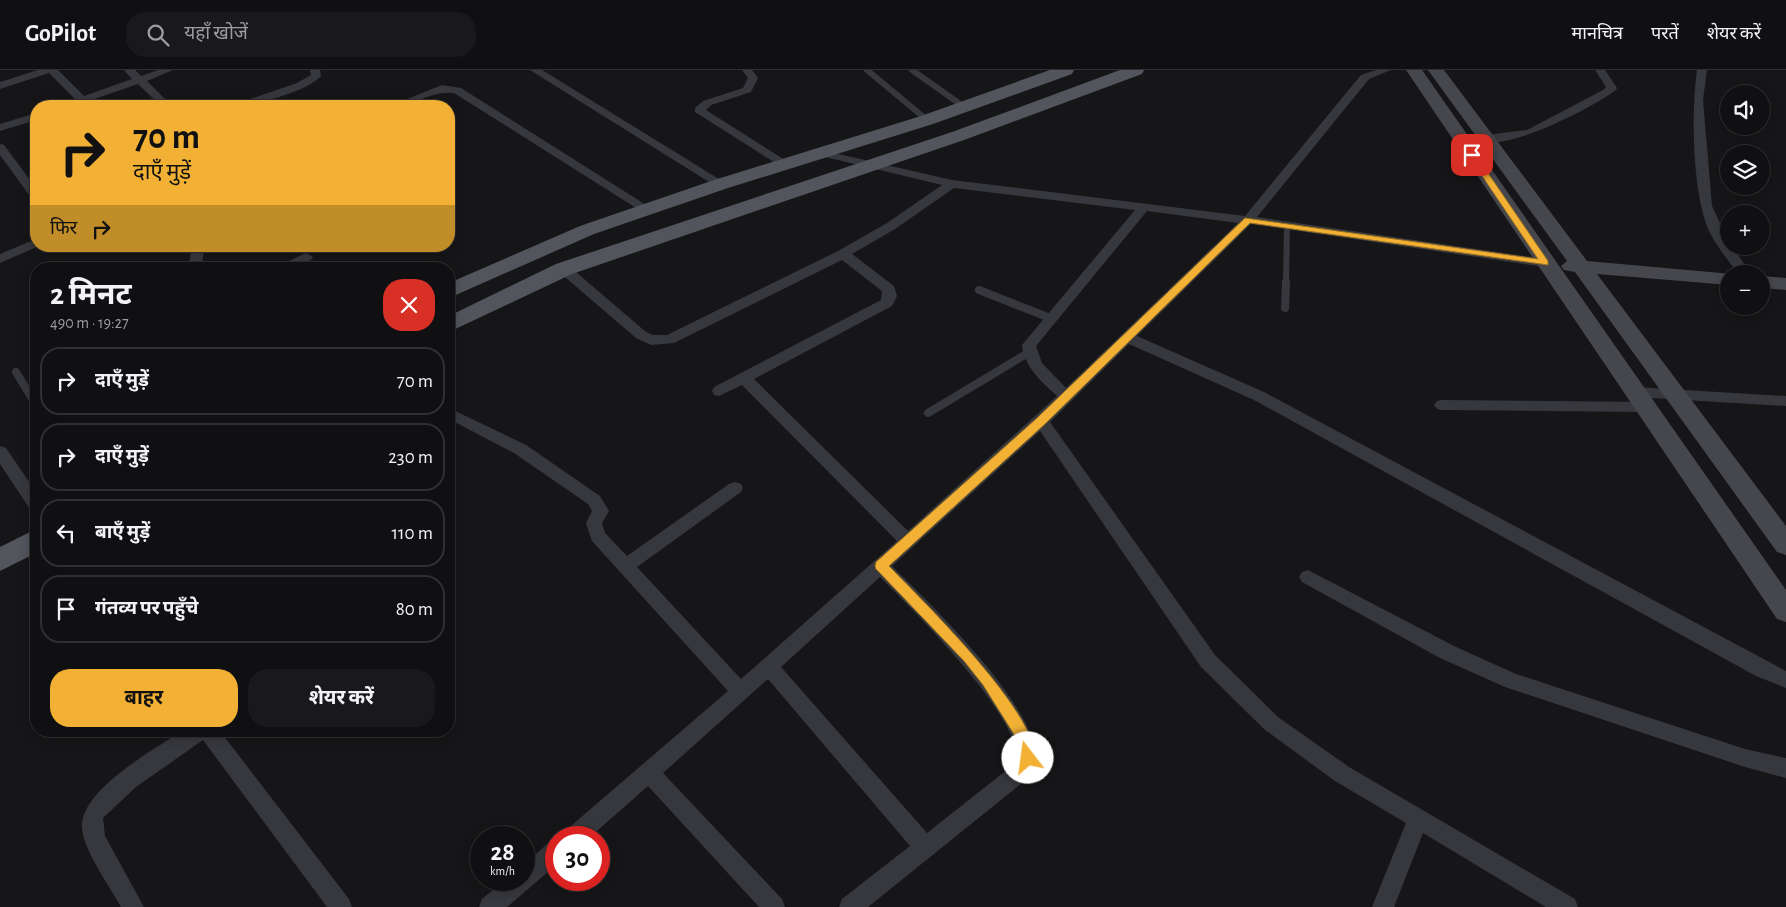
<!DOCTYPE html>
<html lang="hi">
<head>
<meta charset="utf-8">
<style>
	:root { --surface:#101012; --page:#19191b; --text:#f1f3f6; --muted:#9c9d9f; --line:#303032; --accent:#f2b134 }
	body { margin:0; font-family:"Alegreya Sans","Noto Sans Devanagari",sans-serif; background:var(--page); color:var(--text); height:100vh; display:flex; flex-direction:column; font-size:19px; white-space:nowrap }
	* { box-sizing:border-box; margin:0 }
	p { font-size:16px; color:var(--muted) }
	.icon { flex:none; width:28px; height:28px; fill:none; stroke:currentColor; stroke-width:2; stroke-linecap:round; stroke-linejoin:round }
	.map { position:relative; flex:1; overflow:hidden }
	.sheet { position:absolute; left:30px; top:192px; width:425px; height:475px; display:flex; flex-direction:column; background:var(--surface); border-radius:20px; box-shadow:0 2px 12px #0003,0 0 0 1px var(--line) }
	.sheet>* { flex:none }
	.banner { position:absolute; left:30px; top:30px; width:425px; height:152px; border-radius:20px; box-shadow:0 2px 12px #0003,0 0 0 1px var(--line); background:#f2b134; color:#111; overflow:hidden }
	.tools { position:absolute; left:1720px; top:15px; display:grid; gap:10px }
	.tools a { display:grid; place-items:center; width:50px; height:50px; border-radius:50%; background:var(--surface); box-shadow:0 2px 12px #0003,0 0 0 1px var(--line); font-size:25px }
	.speed { position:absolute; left:470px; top:756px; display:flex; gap:10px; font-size:25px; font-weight:700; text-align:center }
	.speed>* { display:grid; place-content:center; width:65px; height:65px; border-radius:50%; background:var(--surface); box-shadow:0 2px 12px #0003,0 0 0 1px var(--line); line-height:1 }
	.speed small { font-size:12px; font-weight:400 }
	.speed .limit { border:8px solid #d22; background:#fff; color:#111 }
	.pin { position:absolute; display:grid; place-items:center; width:42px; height:42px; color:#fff; margin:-21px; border-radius:10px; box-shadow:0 2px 8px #0006 }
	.me { position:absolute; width:55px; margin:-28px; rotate:345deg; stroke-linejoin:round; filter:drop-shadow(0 0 4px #0008) }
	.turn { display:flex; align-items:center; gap:18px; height:105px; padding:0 20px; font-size:22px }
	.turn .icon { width:65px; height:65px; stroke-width:2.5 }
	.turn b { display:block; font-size:35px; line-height:42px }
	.then { display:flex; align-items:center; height:48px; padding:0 20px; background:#0003; gap:10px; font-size:19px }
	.round { display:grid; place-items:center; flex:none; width:52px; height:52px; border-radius:20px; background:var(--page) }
	.overview { display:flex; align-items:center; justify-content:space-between; height:85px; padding:0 20px }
	h1 { font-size:30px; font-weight:700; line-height:38px }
	.primary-button { display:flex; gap:10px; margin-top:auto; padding:10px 20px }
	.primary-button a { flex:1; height:58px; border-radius:20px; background:var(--accent); color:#111; font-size:20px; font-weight:700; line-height:58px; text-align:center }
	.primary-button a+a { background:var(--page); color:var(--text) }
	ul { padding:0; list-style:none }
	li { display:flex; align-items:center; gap:15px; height:68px; margin:0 10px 8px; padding:0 10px; border:2px solid var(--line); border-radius:20px }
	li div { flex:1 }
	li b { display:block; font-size:19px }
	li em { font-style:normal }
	header { display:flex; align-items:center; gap:30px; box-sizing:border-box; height:70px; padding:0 25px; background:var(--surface); border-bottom:1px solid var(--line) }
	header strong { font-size:24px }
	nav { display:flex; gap:28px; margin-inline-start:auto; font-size:18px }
	.search { width:350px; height:45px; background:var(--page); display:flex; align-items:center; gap:12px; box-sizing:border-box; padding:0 18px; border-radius:20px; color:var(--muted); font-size:19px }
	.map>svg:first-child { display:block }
</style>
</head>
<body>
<header>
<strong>GoPilot</strong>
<div class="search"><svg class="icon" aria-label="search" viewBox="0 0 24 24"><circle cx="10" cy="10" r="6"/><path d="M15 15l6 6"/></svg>यहाँ खोजें</div>
<nav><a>मानचित्र</a><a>परतें</a><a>शेयर करें</a></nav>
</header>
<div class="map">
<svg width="1786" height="837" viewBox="0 0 1786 837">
	<rect width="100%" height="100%" fill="#161618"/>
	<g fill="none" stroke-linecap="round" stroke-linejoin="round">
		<g stroke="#37383d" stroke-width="6">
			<polyline points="867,0 927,50"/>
			<polyline points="912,0 963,36"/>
			<polyline points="1286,214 1287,156"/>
		</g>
		<g stroke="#37383d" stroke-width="8">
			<polyline points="979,220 1050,248"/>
			<polyline points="1285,238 1286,212"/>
			<polyline points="16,302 36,335"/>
			<polyline points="928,343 1028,283"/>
		</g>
		<g fill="#37383d" fill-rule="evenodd">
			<polygon points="38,0 58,0 84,26 132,9 124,0 135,0 141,6 158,0 173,0 147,11 172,36 161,36 138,14 74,36 59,36 75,29 49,3 0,19 0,12"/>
			<path d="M310,0H320L321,6C307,22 250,37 230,36L297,13L311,5Z"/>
			<polygon points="530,0 542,0 727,114 725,117 717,117"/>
			<polygon points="742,0 752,0 758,8 751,22 711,35 706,40 788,92 788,96 780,96 695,42 695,38 703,31 743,18 748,8"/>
			<path d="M1376,0H1391L1369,9L1257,147L1545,189L1552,193L1550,196L1545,197L1251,154L1137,266L1264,322L1786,601V618L1756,606L1254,330L1129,274L1050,352L1215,585L1278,647L1349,697L1575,829L1578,837H1546L1423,763L1394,837H1372L1406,753L1335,711L1264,659L1201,597L1040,361L892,496C935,539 1029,628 1038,688L1022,713L868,837H839L842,829L910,776L768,609L663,703L782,829L785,837H759L648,716L589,768H562L565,761L728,621L592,471L586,453L592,441L588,434L514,383L449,349V338L526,375L600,426L609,441L602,453L605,463L627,486L729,414L735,412L741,414L743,418L741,422L637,497L741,609L897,471L742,315L719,326L714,325L712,321L714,317L881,230L882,221L842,190L674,273L651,275L636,268L559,202L557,199L559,196H569L646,262L653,265H667L838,181L887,153L942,115L817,85L815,83L821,80L952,110L1245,146L1361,5ZM954,118L1135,140L1022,275C1024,297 1042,312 1057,326L908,461L754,309L892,236L897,226L894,216L852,184L895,159ZM1147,141L1238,153L1066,318L1042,293L1036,276ZM880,507C916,543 1011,637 1018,686L1008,699L927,763L781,597Z"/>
			<path d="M1595,0H1605L1617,18L1616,20C1597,35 1499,87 1480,68L1486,65L1527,60L1603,20L1606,17Z"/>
			<path d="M1697,0H1707L1703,30L1712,136L1729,172V176H1732L1751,204H1738C1729,191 1717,177 1710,163C1692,125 1691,42 1697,0Z"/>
			<path d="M442,15L461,18L654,140L652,143H644L454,23C431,20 413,37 390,36Z"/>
			<polygon points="36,43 36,50 0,61 0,54"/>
			<polygon points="0,74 4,75 36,118 36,130 32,129 0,85"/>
			<polygon points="36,169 36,176 39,176 0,193 0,184"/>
			<polygon points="192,176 204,176 202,199 188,199"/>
			<polygon points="306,183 313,187 311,190 289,199 271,199"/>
			<polygon points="1635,317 1786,326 1786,336 1635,327 1630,326 1628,322 1630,318"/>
			<polygon points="1442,330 1645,332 1650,333 1653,337 1650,341 1645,342 1442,340 1437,339 1434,335 1437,331"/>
			<polygon points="0,376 6,378 36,422 36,440 30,439 0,394"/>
			<polygon points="1308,500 1454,576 1516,604 1745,679 1786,688 1786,708 1745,697 1505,617 1440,588 1302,512 1299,507 1302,502"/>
			<path d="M182,661H220L349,829L352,837H327L203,670L136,717L103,748L105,766L144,837H121C109,815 85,783 82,759C78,721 155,679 182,661Z"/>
			<polygon points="556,770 556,795 507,837 479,837 482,829 505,810 524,810 524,795 548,773"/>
		</g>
		<g fill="#45474d" fill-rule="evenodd">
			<polygon points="1406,0 1422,0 1786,520 1786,552 1777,549"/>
			<polygon points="1428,0 1444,0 1587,191 1732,204 1729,204 1729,215 1597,204 1786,456 1786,485 1777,482 1575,202 1564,200 1561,196 1567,191"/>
			<polygon points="1761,206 1786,208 1786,220 1761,218"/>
		</g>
		<g fill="#53555c" fill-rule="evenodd">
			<polygon points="1050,0 1074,0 1072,4 933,54 728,118 594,164 449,228 449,213 580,156 714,110 921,46"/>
			<polygon points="1120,0 1144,0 1142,4 964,70 572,204 449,262 449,246 556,194 952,62"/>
			<polygon points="36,459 36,483 0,501 0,477"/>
		</g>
	</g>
	<path fill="#f2b134" stroke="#9d7322" d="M1472,83L1475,84L1548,191V195L1250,153L1045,354L889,496C917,525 1050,654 1033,693L1028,695L1023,693L1020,674L983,615L964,591L876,499L875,496L876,492L1037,348L1245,148L1538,189L1468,85Z"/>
</svg>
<div class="tools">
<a><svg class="icon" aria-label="sound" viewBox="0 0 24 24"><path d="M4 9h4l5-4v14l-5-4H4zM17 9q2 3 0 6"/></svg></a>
<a><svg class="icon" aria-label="layers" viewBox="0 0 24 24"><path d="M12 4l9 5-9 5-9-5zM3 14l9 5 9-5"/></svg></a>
<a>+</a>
<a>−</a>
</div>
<div class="speed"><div>28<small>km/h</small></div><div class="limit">30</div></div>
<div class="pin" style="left:1472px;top:85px;background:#d93025"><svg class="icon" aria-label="arrive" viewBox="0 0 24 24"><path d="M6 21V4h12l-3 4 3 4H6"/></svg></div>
<svg class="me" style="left:1028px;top:688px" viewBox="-20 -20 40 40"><circle r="19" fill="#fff"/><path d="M0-13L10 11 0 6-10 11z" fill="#f2b134"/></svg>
<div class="banner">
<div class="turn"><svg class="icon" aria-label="right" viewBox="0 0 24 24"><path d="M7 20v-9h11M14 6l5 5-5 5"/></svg><div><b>70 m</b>दाएँ मुड़ें</div></div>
<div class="then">फिर<svg class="icon" aria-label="right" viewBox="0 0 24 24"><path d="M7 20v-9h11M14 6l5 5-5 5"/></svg></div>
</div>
<section class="sheet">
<div class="overview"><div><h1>2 मिनट</h1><p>490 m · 19:27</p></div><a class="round" style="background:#d93025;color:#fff"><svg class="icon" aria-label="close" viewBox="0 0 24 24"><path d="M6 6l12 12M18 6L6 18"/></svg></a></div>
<ul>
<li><svg class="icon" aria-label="right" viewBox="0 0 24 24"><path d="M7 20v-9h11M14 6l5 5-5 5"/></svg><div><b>दाएँ मुड़ें</b></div><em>70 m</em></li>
<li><svg class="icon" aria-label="right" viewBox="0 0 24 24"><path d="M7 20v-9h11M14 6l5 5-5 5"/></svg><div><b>दाएँ मुड़ें</b></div><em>230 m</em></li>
<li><svg class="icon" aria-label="left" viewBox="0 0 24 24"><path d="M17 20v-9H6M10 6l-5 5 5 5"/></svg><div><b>बाएँ मुड़ें</b></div><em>110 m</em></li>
<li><svg class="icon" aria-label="arrive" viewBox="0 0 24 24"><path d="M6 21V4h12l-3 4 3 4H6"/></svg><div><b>गंतव्य पर पहुँचे</b></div><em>80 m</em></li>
</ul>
<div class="primary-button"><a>बाहर</a><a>शेयर करें</a></div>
</section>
</div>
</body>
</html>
